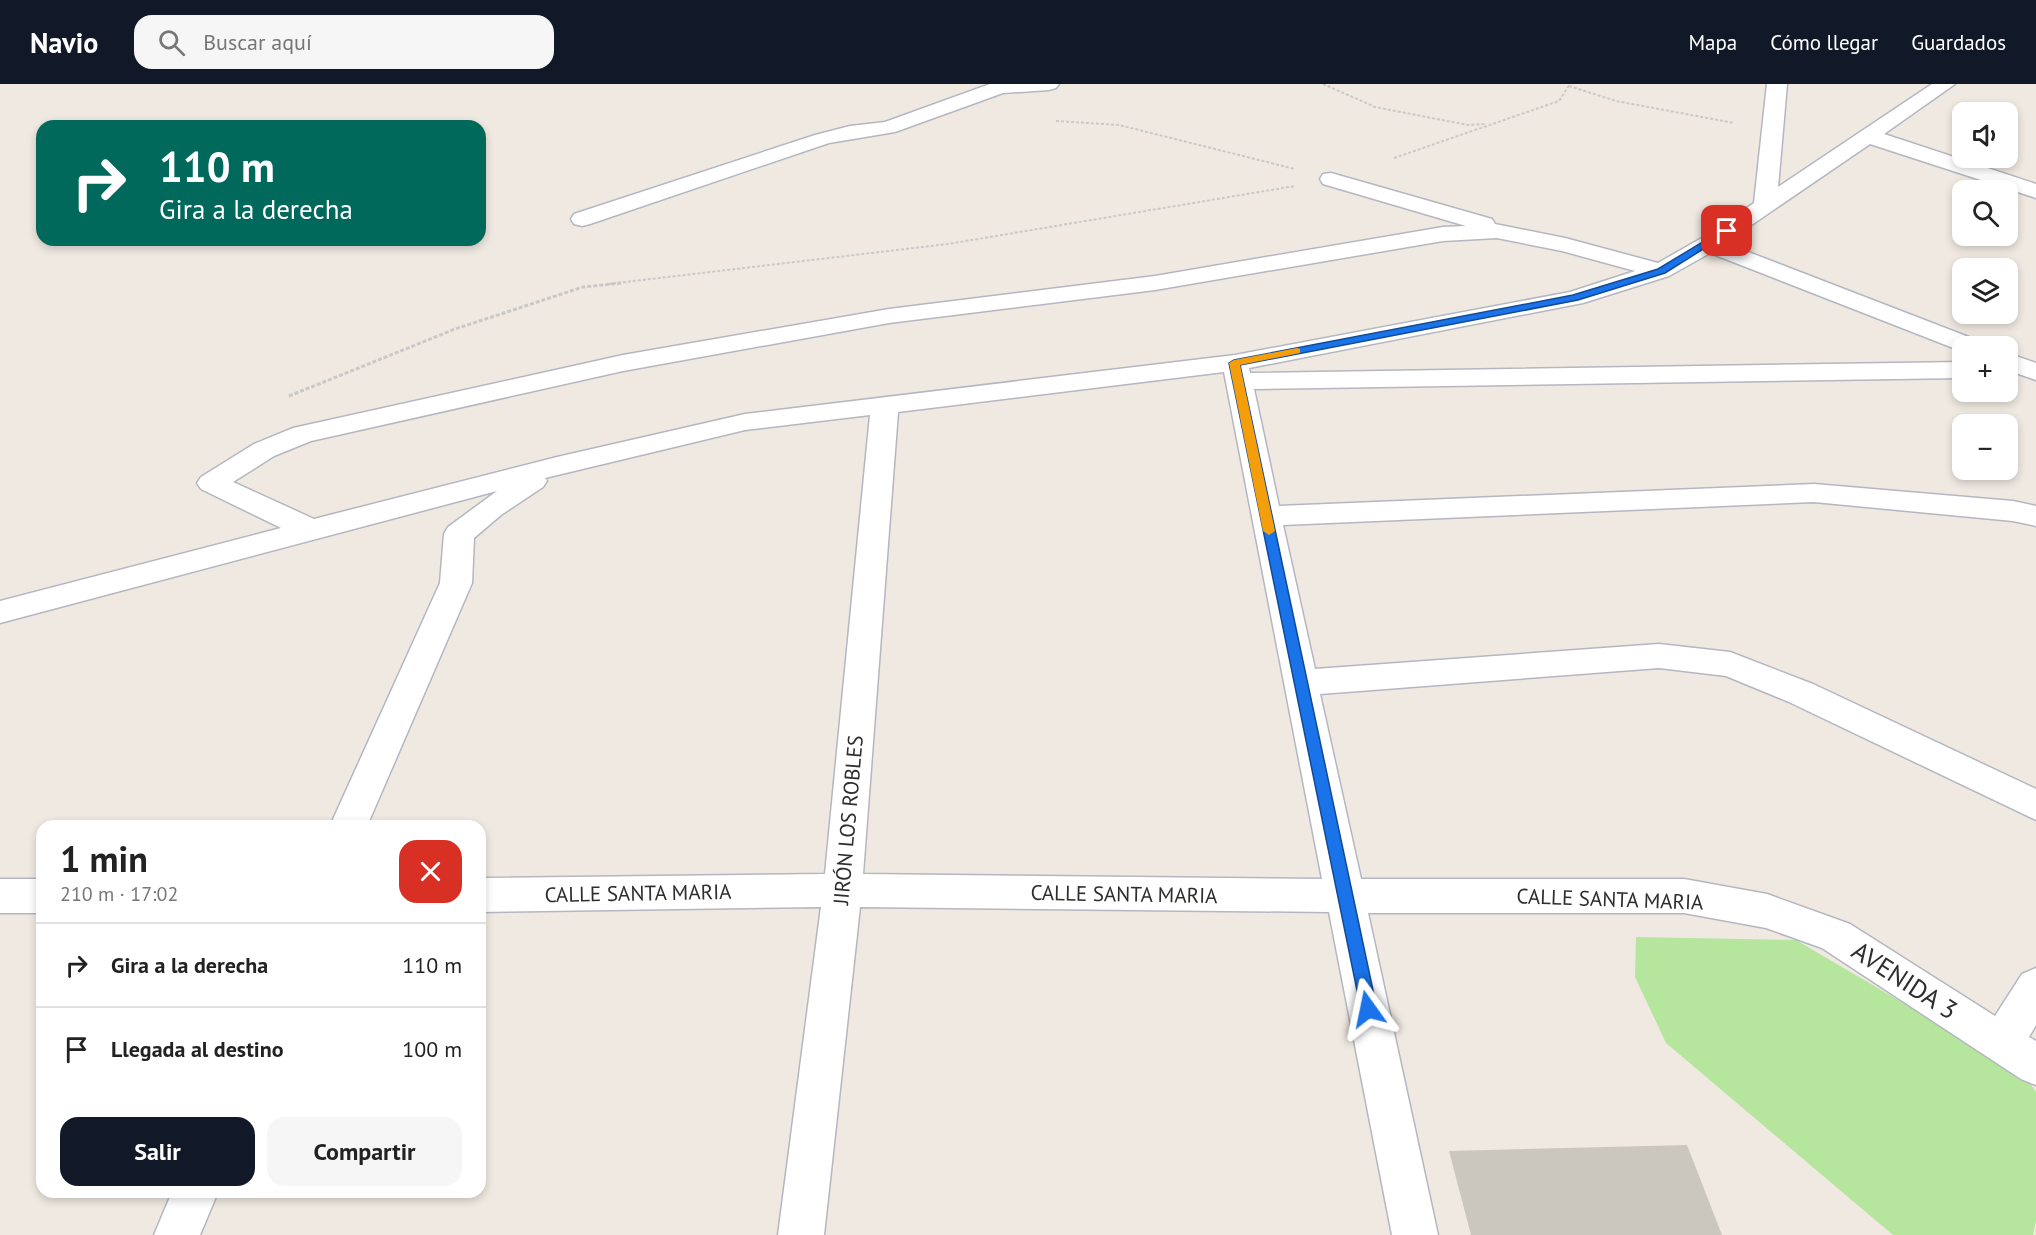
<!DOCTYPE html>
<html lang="es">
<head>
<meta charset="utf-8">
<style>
	:root { --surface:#fff; --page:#f6f6f6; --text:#222; --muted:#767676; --line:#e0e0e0; --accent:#111827 }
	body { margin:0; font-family:"PT Sans",sans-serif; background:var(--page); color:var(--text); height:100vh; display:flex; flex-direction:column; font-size:22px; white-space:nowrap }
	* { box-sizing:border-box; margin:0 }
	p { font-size:20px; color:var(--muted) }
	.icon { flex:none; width:33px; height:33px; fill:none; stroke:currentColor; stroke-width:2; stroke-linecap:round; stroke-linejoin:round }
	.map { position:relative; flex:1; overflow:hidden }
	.side { position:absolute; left:36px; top:736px; width:450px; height:378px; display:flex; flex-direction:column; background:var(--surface); border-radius:18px; box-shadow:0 3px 9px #0003 }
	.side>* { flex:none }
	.banner { position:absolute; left:36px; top:36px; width:450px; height:126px; border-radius:18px; box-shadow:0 3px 9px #0003; background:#00695c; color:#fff; overflow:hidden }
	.controls { position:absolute; left:1952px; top:18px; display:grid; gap:12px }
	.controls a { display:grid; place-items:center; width:66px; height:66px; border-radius:12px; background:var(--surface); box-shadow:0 3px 9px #0003; font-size:30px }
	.pin { position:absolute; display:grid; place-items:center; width:51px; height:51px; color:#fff; margin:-26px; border-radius:12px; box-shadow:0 3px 9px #0006 }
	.me { position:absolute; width:66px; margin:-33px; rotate:348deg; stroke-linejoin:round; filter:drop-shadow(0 0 4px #0008) }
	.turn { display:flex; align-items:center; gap:21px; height:126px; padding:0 24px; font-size:27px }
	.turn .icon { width:78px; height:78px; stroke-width:2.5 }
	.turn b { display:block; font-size:42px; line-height:51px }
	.round { display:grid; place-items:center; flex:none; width:63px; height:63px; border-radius:18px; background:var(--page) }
	.overview { display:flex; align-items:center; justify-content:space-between; height:102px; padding:0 24px }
	h1 { font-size:36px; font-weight:700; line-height:45px }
	.primary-button { display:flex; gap:12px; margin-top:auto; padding:12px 24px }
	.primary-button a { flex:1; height:69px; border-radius:18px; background:var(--accent); color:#fff; font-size:24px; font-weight:700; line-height:69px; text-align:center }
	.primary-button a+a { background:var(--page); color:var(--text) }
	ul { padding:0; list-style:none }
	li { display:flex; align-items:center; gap:18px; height:84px; padding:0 24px; border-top:2px solid var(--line) }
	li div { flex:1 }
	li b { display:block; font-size:22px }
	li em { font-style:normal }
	header { display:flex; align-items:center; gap:36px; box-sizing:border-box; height:84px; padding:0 30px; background:var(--accent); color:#fff }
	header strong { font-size:28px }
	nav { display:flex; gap:33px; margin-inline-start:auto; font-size:21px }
	.search { width:420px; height:54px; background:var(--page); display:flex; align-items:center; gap:15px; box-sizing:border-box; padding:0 21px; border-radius:18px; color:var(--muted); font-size:22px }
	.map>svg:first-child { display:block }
</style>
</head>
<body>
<header>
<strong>Navio</strong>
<div class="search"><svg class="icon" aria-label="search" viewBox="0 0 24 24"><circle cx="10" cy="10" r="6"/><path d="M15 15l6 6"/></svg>Buscar aquí</div>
<nav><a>Mapa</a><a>Cómo llegar</a><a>Guardados</a></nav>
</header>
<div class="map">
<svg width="2036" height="1151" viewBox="0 0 2036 1151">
	<rect width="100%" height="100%" fill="#efe9e1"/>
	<polygon fill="#b6e59e" points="1636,853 1796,856 2024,990 2036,1008 2036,1137 2033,1151 1893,1151 1666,959 1635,893"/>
	<polygon fill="#cbc7bf" points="1687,1061 1722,1151 1471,1151 1449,1067"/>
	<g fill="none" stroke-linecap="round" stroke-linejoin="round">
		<defs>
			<g id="minor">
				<polygon points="990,0 1059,0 1056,4 1049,6 1003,9 895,48 829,59 590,140 582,142 574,140 571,135 574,130 815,51 850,42 885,38"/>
				<path d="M1767,0H1787L1778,103L1932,0H1955L1884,50L2036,100V114L1870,60L1725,159L1979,257L1982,262H1962L1961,267L1710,169L1669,192L1583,219L1249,284L1250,289L1962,278V294L1254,305L1279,422L1814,400L2013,417L2036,422V442L2013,437L1814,418L1283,441L1315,585L1659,560L1730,568L1813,600L2036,705V736L1789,618L1726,592L1659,584L1320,610L1361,795H1684L1767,810L1850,840L1995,932L2022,890L2036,884V941L2029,953L2036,957V1001L2021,995L1822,864L1766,844L1684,829H1368L1438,1151H1392L1329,828L860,823L824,1151H778L821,823L480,828V794L825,790L870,331L745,346L545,394L547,397L543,403L501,431L474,454L472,499L367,742H330L440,499L444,450L448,443L497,407L0,539V517L281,444L201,405L197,399L201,393L254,360L293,344L623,271L889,225L1155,192L1443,143L1466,142L1323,100L1320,95L1323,90L1331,89L1492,135L1495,140L1565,154L1658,179L1700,155L1754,119ZM1497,154L1562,167L1635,187L1570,208L1235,271L745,330L557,373L314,435L233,398L274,372L311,357L623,287L889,239L1155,206L1443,157ZM1224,288L1322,795L863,790L898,328Z"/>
				<polygon points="2007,269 2036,279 2036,296 2007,286"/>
				<rect x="0" y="795" width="42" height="34"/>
				<polygon points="172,1108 218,1108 200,1151 154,1151"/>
			</g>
		</defs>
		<use href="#minor" stroke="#b4b7c1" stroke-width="3"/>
		<g stroke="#c9c9c9" stroke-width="2" stroke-dasharray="3 2" stroke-linecap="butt">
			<polyline points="1323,0 1375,23 1468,41 1486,40"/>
			<polyline points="1569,2 1616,17 1734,39"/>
			<polyline points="1056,37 1119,41 1295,85"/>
			<polyline points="1394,74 1559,17 1570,0"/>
			<polyline points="608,200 948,160 1295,102"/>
		</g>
		<polyline stroke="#c9c9c9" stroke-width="3" stroke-dasharray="4 2" stroke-linecap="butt" points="289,312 455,245 583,203 621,199"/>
		<use href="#minor" fill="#fff" fill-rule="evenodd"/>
	</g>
	<polygon fill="#1a73e8" stroke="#114b97" stroke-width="1.5" points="1724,145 1732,147 1665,189 1578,216 1240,281 1377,925 1374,931 1368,933 1362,931 1229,279 1234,276 1573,211 1658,185"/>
	<polygon fill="#f59e0b" points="1297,264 1300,265 1300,269 1240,281 1275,447 1269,451 1263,447 1229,279 1234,276"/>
	<g text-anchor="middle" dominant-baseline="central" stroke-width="4.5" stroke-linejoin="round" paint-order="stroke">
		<g font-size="21" fill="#2e2e2e" stroke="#fff">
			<text transform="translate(848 736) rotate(-85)">JIRÓN LOS ROBLES</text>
			<text transform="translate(638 809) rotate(-1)">CALLE SANTA MARIA</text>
			<text transform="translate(1124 810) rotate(1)">CALLE SANTA MARIA</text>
			<text transform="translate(1610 815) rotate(2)">CALLE SANTA MARIA</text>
		</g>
		<g font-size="26" fill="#2e2e2e" stroke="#fff">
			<text transform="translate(1905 896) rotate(33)">AVENIDA 3</text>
		</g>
	</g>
</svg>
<div class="controls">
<a><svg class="icon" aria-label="sound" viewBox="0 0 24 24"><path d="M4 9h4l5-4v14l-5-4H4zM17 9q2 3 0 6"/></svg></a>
<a><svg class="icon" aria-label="search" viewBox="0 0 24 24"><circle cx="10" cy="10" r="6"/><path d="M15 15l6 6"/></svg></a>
<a><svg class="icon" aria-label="layers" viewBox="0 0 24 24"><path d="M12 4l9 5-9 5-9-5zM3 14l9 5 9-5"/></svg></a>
<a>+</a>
<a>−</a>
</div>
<div class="pin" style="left:1727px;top:147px;background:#d93025"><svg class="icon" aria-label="arrive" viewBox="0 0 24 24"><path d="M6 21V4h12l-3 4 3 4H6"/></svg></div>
<svg class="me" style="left:1368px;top:925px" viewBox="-20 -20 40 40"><path d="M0-17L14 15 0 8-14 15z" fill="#1a73e8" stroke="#fff" stroke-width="4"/></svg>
<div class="banner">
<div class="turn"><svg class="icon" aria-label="right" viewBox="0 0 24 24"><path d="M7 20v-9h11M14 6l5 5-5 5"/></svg><div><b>110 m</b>Gira a la derecha</div></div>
</div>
<section class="side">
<div class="overview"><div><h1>1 min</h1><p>210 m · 17:02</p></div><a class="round" style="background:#d93025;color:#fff"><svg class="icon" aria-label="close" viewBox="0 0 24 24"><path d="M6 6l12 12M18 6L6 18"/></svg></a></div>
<ul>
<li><svg class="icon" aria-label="right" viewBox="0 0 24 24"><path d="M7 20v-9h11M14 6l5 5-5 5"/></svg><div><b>Gira a la derecha</b></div><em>110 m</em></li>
<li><svg class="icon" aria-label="arrive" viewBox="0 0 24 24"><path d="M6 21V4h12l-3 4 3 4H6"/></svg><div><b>Llegada al destino</b></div><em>100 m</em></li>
</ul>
<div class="primary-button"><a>Salir</a><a>Compartir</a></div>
</section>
</div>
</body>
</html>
